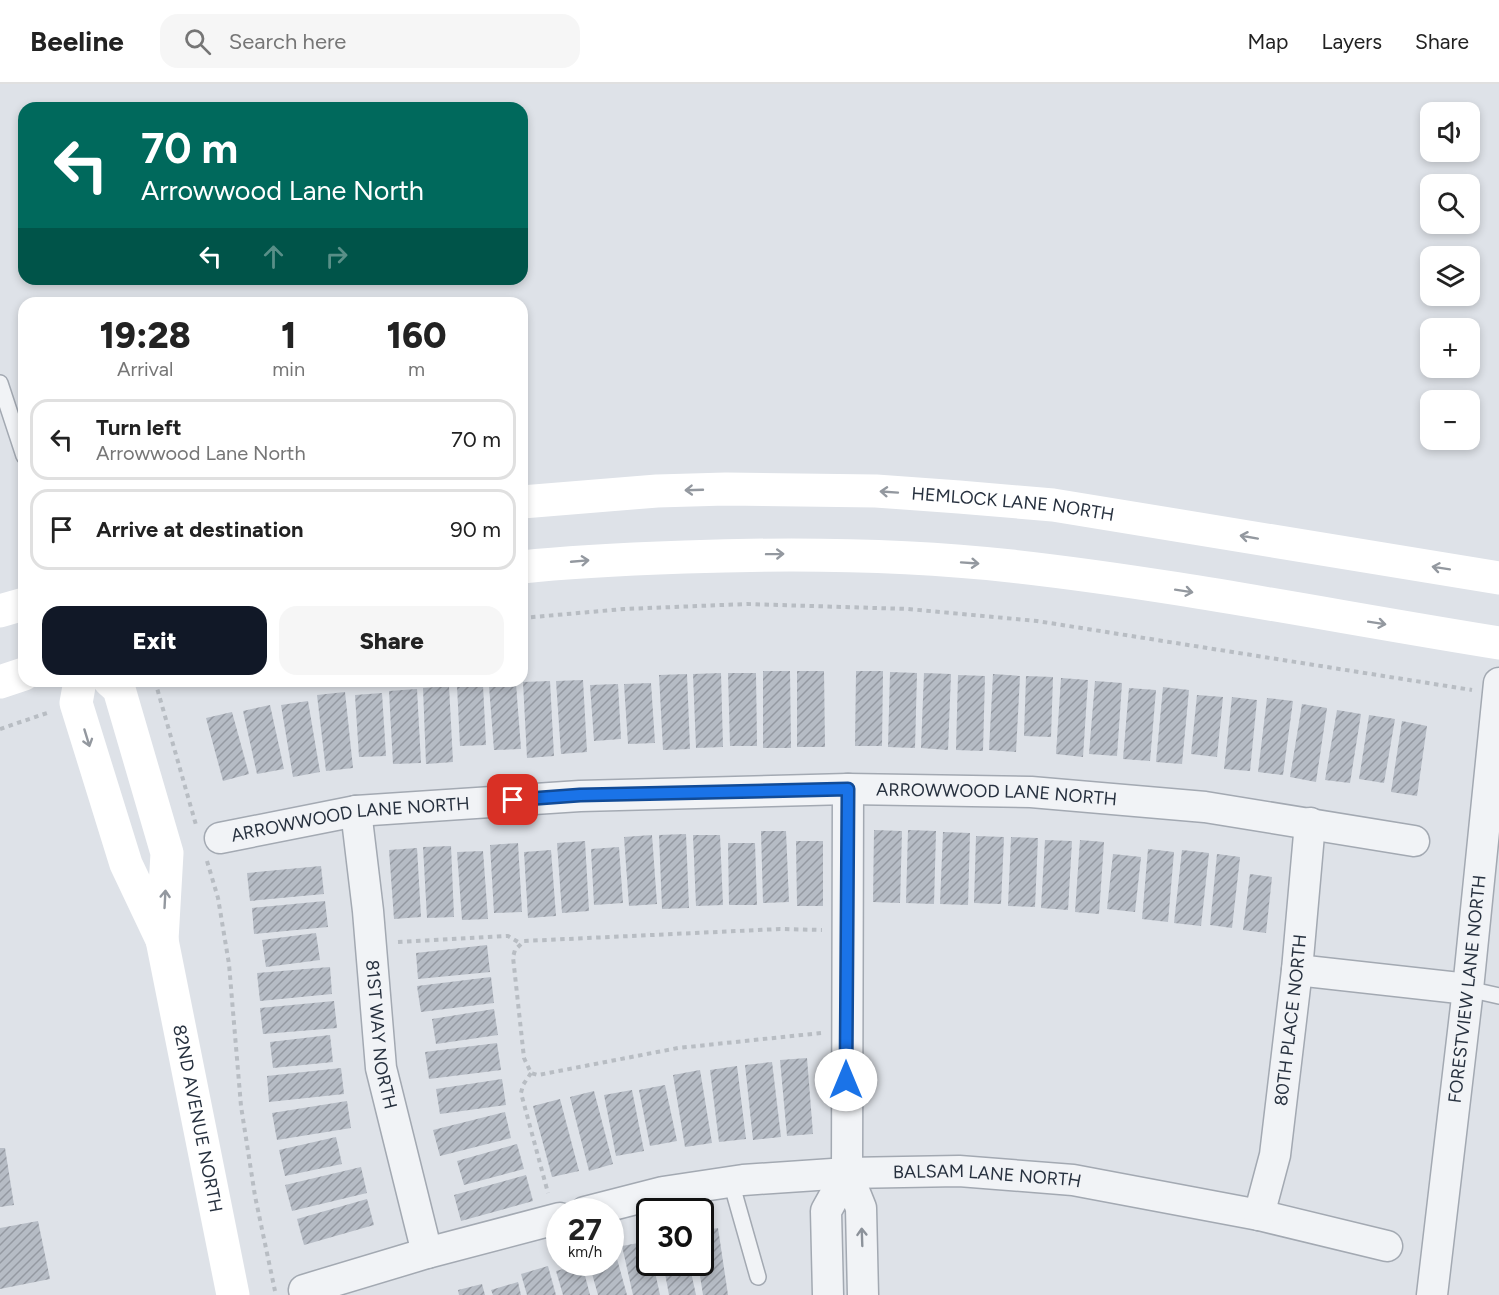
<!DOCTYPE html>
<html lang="en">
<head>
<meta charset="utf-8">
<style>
	:root { --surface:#fff; --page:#f6f6f6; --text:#222; --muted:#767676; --line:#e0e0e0; --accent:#111827 }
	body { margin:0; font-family:Figtree,sans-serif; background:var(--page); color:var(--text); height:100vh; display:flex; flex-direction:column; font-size:22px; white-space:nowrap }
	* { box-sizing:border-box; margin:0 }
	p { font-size:20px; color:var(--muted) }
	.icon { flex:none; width:33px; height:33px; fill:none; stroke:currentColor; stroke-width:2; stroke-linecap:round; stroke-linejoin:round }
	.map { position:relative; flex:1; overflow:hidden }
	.drawer { position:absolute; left:18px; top:213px; width:510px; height:390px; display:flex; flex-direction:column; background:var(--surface); border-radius:18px; box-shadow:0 3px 9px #0003 }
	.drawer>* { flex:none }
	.top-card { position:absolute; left:18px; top:18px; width:510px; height:183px; border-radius:18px; box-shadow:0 3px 9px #0003; background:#00695c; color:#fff; overflow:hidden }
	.buttons { position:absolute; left:1420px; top:18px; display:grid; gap:12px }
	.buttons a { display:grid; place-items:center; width:60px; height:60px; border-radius:12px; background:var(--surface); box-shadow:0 3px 9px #0003; font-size:30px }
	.speed { position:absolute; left:546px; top:1114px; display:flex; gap:12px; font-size:30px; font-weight:700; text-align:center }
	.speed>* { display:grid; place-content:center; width:78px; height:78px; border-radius:50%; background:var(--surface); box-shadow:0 3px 9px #0003; line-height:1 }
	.speed small { font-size:15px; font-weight:400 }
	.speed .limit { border:3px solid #111; border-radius:9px; background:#fff; color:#111 }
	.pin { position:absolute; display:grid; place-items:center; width:51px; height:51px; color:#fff; margin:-26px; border-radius:12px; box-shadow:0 3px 9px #0006 }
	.me { position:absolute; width:66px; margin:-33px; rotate:0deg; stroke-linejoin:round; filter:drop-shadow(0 0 4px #0008) }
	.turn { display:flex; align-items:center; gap:21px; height:126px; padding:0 24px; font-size:27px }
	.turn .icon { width:78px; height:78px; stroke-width:2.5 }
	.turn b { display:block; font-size:42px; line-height:51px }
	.lanes { display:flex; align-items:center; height:57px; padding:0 24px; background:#0003; justify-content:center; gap:30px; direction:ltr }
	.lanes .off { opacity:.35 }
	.eta { display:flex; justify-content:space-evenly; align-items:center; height:102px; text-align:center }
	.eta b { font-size:36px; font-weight:800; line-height:42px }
	.button { display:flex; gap:12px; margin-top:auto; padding:12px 24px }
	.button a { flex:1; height:69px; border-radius:18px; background:var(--accent); color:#fff; font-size:24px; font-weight:800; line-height:69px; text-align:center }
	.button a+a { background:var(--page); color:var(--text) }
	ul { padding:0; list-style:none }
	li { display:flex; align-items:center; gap:18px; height:81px; margin:0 12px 9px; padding:0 12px; border:3px solid var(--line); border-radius:18px }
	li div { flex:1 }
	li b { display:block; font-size:22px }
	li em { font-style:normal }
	header { display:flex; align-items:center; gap:36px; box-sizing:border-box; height:84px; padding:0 30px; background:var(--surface); border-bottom:2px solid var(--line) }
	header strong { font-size:28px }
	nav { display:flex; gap:33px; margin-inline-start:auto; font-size:21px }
	.search { width:420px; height:54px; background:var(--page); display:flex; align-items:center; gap:15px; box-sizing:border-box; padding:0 21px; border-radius:18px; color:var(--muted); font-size:22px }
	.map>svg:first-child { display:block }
</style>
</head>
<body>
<header>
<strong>Beeline</strong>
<div class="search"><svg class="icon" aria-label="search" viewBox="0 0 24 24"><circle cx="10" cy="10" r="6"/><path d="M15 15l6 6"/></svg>Search here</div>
<nav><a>Map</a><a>Layers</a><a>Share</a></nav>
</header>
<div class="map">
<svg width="1499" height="1211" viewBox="0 0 1499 1211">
	<defs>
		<pattern id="building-hatch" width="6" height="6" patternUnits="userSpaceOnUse" patternTransform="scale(1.5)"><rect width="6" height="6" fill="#b6bcc5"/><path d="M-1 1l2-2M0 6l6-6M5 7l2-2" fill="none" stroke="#9499a1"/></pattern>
	</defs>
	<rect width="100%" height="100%" fill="#dee2e8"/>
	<g fill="url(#building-hatch)">
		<polygon points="763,587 790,587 791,664 763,664"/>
		<polygon points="797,587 824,587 825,663 797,663"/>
		<polygon points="856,587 883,587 882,662 855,662"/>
		<polygon points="890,588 917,589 915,664 888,663"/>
		<polygon points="721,589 723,663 696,664 693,590"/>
		<polygon points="728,589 756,589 757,662 730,662"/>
		<polygon points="924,589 951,590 948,666 921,664"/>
		<polygon points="687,590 690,665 663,666 659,591"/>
		<polygon points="993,590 1020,592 1016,668 989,666"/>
		<polygon points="958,591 985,592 983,667 956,666"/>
		<polygon points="1026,592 1053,593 1051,653 1024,652"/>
		<polygon points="1061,594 1088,596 1083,673 1056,670"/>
		<polygon points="583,596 587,668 561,670 556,597"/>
		<polygon points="550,597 554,672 527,674 523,598"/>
		<polygon points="1095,597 1122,599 1117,672 1089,670"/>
		<polygon points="651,599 655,659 628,660 624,600"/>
		<polygon points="516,600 521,665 494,666 489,602"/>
		<polygon points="618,600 621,655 594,657 590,601"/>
		<polygon points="483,601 486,661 460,662 457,602"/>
		<polygon points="449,602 453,678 426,680 423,604"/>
		<polygon points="1163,603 1189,606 1182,680 1156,678"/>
		<polygon points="1129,604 1156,606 1150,677 1123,675"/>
		<polygon points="417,605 421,679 393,680 389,607"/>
		<polygon points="345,608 353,684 326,687 317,611"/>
		<polygon points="382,609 386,672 359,673 355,611"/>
		<polygon points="1197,611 1223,613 1217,673 1191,670"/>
		<polygon points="1232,613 1257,616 1250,687 1224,685"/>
		<polygon points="1267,614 1293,617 1283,691 1258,688"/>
		<polygon points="308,617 320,688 293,693 281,621"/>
		<polygon points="1302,620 1327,624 1316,698 1290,693"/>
		<polygon points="270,621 284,685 257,690 243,627"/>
		<polygon points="1337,626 1361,630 1350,699 1325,696"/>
		<polygon points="232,628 249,690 223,697 206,634"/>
		<polygon points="1369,631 1395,635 1384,699 1359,695"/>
		<polygon points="1402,637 1427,642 1417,712 1391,708"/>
		<polygon points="874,746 902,747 900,819 873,818"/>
		<polygon points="908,746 936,747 934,820 906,819"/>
		<polygon points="761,747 786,747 789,818 763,819"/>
		<polygon points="943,748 970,749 968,821 940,820"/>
		<polygon points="686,750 689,824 662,825 659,751"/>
		<polygon points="652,751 657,820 629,822 624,753"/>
		<polygon points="693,751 720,751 723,821 696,822"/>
		<polygon points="976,752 1004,753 1001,820 974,819"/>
		<polygon points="1011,753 1038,754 1035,823 1008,822"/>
		<polygon points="1045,756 1072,757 1068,826 1041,824"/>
		<polygon points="1080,756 1104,758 1099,830 1075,828"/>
		<polygon points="585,757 589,827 562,829 557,759"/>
		<polygon points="796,757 823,757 823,822 797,822"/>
		<polygon points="518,759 522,828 494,829 490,761"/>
		<polygon points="728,759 755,759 757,821 729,821"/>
		<polygon points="451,762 454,833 427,834 423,763"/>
		<polygon points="619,763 623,819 594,821 591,765"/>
		<polygon points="417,764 421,833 394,835 389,766"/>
		<polygon points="1148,765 1174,768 1168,838 1142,835"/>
		<polygon points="551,766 556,832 528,834 524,768"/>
		<polygon points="1182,766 1209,769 1201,842 1174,839"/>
		<polygon points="483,767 488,835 462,836 457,768"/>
		<polygon points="1113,770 1141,773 1135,828 1107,825"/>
		<polygon points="1217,770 1240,773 1232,844 1210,841"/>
		<polygon points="321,782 324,810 250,817 247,789"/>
		<polygon points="1250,790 1272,793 1266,849 1243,846"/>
		<polygon points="325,817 328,843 254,850 252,824"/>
		<polygon points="316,849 320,876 266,883 262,856"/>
		<polygon points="487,861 490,888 418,895 416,869"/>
		<polygon points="330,883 332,910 260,917 257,889"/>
		<polygon points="491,893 494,919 421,928 417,902"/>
		<polygon points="334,917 337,944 263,950 260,924"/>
		<polygon points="494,925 498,951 436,960 432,935"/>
		<polygon points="330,951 333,978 273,984 270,958"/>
		<polygon points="497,959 501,986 429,995 425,968"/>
		<polygon points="807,974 813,1050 787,1052 780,976"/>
		<polygon points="772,978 781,1053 753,1056 745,981"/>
		<polygon points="737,982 746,1055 719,1058 710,986"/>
		<polygon points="341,984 344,1010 269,1018 267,992"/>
		<polygon points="700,986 712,1059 685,1063 673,991"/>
		<polygon points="502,995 506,1021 440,1030 436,1005"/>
		<polygon points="665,1001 677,1057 650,1062 639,1006"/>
		<polygon points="632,1006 644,1067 616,1072 604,1011"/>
		<polygon points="594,1007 613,1080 589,1087 570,1013"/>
		<polygon points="560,1015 579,1087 552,1093 533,1022"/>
		<polygon points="347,1017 351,1044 277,1056 272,1029"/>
		<polygon points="505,1028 511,1054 440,1072 433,1046"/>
		<polygon points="336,1053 342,1080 285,1092 279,1066"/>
		<polygon points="517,1060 524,1085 464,1101 457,1077"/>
		<polygon points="0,1064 5,1064 14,1121 0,1123"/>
		<polygon points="361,1083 367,1109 292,1127 285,1101"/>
		<polygon points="526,1091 533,1117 461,1137 454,1111"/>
		<polygon points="367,1115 374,1141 304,1161 297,1135"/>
		<polygon points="38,1137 50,1195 0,1205 0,1144"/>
		<polygon points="718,1144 728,1211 703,1211 698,1179 700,1179 700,1147"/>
		<polygon points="649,1157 650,1179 653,1179 660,1211 633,1211 622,1162"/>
		<polygon points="614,1164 627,1211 598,1211 589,1179 610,1179 610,1165"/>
		<polygon points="663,1179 689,1179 696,1211 669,1211"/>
		<polygon points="582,1180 590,1211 563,1211 556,1187"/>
		<polygon points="548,1182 556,1211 527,1211 521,1190"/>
		<polygon points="518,1198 521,1211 493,1211 491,1206"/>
		<polygon points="482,1200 485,1211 459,1211 458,1206"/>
	</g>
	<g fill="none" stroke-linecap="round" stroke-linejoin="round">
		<defs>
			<g id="lane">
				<polyline points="0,299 24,372"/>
				<polyline points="1468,905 1499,912"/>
				<polyline points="731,1098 758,1193"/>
			</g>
			<g id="street">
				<path id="s1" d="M356,727L368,827L381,984L427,1169"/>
				<path id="s2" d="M220,754L356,727L580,712L848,705L1031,708L1205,723L1414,757"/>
				<polyline points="1297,886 1468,905"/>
				<polyline points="847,1089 848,705"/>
				<path id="s3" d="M585,1128L663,1108L743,1096L847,1089L959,1087L1073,1096L1259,1131L1387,1162"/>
				<path id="s4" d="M1259,1131L1275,1071L1297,886L1310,739"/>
				<polyline points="304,1206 427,1169 560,1134"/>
				<polyline points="828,1211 826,1127 847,1089 861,1124 863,1211"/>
				<path id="s5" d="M1432,1211L1468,905L1499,599"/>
			</g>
		</defs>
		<use href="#lane" stroke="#a3a9b2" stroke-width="18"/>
		<use href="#street" stroke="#a3a9b2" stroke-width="33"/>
		<g stroke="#b8bdc3" stroke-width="4" stroke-dasharray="4.5 4.5" stroke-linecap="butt">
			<polyline points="522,534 624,525 747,520 908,525 1037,537 1472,606"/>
			<polyline points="155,597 196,741"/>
			<polyline points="0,645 50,628"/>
			<polyline points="207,777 218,814 229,880 241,1022 255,1112 275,1207"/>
			<polyline points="398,858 508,852 520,859"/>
			<polyline points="821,949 678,964 538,991 531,989 524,974 513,873 515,866 524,857 780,845 822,846"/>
			<polyline points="531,989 523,1001 521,1009 548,1109"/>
		</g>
		<use href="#lane" stroke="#f1f3f6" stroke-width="15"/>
		<use href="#street" stroke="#f1f3f6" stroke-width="30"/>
		<g stroke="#fff" stroke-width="33">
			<path id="s6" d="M522,418L657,407L726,405L876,407L959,413L1053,421L1499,494"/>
			<path d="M522,483C576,477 630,475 685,473C794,469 902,470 1011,482C1174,500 1336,533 1499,559"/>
			<polyline points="0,527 24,520"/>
			<polyline points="80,597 76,619 126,780 162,856 167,769 119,605 110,597"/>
			<polyline points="0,598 24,590"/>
			<path id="s7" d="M162,856L233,1211"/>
		</g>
	</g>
	<defs><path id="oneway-shaft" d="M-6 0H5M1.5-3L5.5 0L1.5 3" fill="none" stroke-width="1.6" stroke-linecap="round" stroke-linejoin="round" transform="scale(1.5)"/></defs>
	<g stroke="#93989f">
		<use href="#oneway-shaft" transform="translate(694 406) rotate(178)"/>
		<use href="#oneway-shaft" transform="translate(889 408) rotate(-176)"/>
		<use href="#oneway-shaft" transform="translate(1249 453) rotate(-170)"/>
		<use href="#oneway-shaft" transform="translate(775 470) rotate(-1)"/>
		<use href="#oneway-shaft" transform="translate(580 477) rotate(-5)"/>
		<use href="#oneway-shaft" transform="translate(970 479) rotate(4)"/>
		<use href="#oneway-shaft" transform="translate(1441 484) rotate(-171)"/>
		<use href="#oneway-shaft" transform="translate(1184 507) rotate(9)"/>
		<use href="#oneway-shaft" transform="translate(1377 539) rotate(9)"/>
		<use href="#oneway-shaft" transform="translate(87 654) rotate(73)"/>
		<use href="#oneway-shaft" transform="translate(165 815) rotate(-87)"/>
	</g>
	<use stroke="#8c929a" href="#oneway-shaft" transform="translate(862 1153) rotate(-92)"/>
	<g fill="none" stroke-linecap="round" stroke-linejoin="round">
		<defs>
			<polyline id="route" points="513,716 580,711 848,705 846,996"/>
		</defs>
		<use href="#route" stroke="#114b97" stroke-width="15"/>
		<use href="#route" stroke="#1a73e8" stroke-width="10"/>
	</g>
	<g text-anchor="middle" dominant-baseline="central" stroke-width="6" stroke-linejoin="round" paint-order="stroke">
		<g font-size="18" fill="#27313f" stroke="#eef1f6">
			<text stroke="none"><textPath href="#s6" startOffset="492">HEMLOCK LANE NORTH</textPath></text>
			<text stroke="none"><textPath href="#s2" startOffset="780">ARROWWOOD LANE NORTH</textPath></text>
			<text stroke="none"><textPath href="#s2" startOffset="132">ARROWWOOD LANE NORTH</textPath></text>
			<text stroke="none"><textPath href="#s5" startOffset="308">FORESTVIEW LANE NORTH</textPath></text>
			<text stroke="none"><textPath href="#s4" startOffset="198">80TH PLACE NORTH</textPath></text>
			<text stroke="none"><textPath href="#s1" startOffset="225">81ST WAY NORTH</textPath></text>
			<text stroke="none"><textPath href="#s7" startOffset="182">82ND AVENUE NORTH</textPath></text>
			<text stroke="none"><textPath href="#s3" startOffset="406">BALSAM LANE NORTH</textPath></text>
		</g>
	</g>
</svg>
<div class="buttons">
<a><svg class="icon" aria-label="sound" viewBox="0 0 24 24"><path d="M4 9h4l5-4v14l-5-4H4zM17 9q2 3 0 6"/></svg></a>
<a><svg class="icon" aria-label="search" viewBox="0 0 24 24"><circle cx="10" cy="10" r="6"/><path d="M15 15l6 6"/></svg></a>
<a><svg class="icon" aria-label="layers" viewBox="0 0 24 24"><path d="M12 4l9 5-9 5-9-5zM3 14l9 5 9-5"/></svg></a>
<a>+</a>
<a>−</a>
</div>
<div class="speed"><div>27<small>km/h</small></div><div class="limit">30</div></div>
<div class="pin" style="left:513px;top:716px;background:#d93025"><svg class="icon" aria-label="arrive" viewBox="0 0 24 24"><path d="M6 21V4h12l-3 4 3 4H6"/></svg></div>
<svg class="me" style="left:846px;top:996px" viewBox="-20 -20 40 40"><circle r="19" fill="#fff"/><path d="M0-13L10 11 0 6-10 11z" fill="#1a73e8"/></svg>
<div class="top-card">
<div class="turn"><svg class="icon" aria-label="left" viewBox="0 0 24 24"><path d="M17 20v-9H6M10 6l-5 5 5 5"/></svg><div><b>70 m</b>Arrowwood Lane North</div></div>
<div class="lanes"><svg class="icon" aria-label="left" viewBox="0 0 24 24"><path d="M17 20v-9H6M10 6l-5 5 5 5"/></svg><svg class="icon off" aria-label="ahead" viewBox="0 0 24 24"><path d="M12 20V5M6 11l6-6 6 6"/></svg><svg class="icon off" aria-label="right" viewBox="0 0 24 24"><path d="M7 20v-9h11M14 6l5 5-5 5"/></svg></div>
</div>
<section class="drawer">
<div class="eta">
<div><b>19:28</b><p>Arrival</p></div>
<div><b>1</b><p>min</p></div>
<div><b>160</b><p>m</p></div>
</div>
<ul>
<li><svg class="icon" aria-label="left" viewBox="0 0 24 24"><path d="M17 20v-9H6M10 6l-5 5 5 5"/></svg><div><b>Turn left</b><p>Arrowwood Lane North</p></div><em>70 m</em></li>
<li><svg class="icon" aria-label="arrive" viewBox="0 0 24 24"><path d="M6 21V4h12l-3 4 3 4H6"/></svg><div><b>Arrive at destination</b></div><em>90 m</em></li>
</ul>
<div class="button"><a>Exit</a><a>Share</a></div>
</section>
</div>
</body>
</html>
